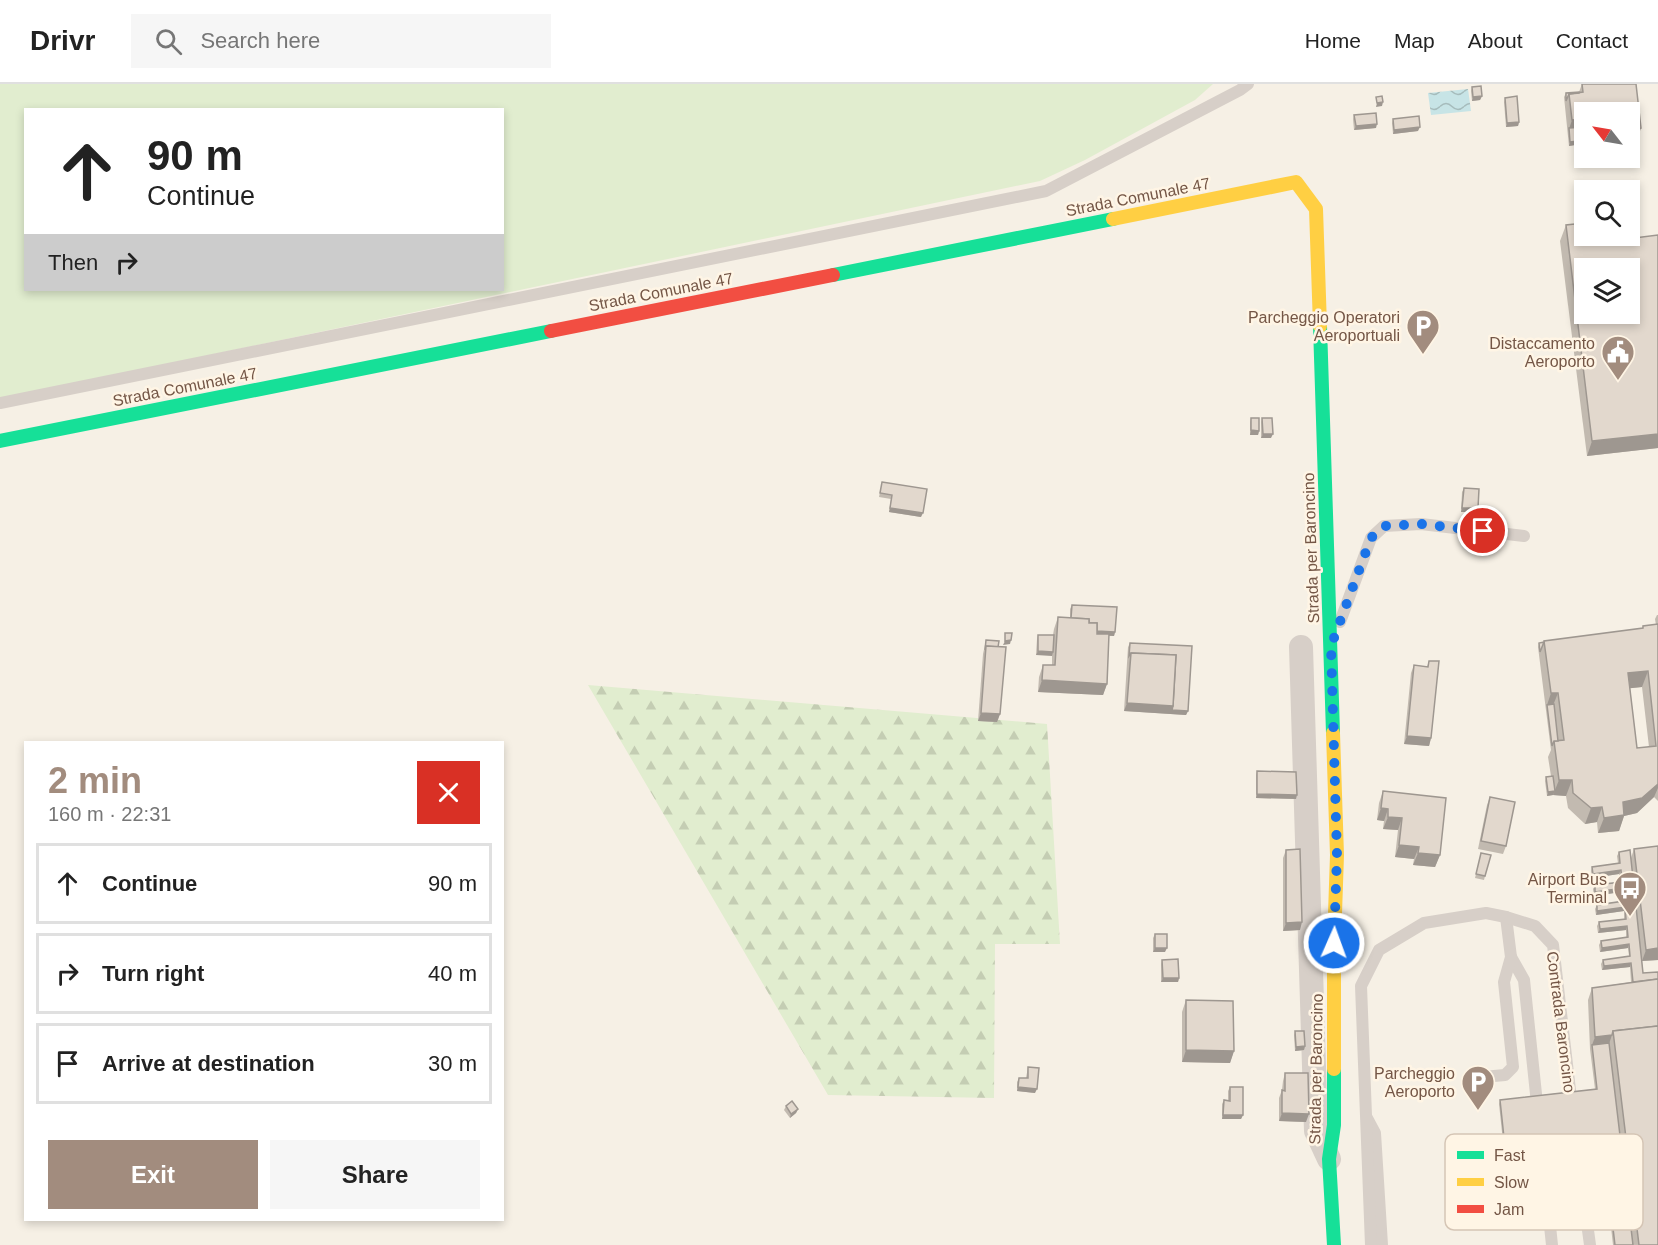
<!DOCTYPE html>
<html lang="en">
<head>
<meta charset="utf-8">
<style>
	:root { --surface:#fff; --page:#f6f6f6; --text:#222; --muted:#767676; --line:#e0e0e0; --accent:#a28c7e }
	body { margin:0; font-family:Arial,sans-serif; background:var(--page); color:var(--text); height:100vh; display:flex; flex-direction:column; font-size:22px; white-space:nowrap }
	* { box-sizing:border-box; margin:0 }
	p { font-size:20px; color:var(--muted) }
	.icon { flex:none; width:33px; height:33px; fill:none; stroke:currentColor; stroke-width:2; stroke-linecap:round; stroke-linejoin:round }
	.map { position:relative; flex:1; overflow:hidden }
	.drawer { position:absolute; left:24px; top:657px; width:480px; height:480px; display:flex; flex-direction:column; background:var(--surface); border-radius:0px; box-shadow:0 3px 9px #0003 }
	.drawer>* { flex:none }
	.top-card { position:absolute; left:24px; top:24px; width:480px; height:183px; border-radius:0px; box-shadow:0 3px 9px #0003; background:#fff; color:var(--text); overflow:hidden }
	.needle { width:39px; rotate:301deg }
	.fabs { position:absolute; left:1574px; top:18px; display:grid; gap:12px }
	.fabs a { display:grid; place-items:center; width:66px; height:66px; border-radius:0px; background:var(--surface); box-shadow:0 3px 9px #0003; font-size:30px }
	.pin { position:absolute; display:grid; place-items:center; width:51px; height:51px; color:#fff; margin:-26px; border:3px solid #fff; border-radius:50%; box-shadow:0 2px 6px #0007 }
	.me { position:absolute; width:66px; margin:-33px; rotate:2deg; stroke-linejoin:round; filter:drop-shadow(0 0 4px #0008) }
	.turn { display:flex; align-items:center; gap:21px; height:126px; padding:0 24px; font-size:27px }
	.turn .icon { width:78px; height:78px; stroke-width:2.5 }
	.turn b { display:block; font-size:42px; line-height:51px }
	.then { display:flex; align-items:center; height:57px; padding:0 24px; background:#0003; gap:12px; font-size:22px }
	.round { display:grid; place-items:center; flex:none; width:63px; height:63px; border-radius:0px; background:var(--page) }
	.summary { display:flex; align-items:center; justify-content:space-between; height:102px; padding:0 24px }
	h1 { font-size:36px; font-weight:700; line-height:45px; color:var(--accent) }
	.cta { display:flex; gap:12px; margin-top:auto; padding:12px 24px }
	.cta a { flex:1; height:69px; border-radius:0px; background:var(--accent); color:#fff; font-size:24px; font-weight:700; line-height:69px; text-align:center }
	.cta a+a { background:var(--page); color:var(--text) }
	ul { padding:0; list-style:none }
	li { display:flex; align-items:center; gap:18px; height:81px; margin:0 12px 9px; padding:0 12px; border:3px solid var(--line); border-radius:0px }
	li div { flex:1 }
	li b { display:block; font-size:22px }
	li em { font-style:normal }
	header { display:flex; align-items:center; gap:36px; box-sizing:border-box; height:84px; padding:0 30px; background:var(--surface); border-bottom:2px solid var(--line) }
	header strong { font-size:28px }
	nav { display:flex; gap:33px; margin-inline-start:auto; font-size:21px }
	.search { width:420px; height:54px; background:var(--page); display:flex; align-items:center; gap:15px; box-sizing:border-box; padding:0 21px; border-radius:0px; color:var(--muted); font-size:22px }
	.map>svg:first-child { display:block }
</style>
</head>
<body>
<header>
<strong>Drivr</strong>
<div class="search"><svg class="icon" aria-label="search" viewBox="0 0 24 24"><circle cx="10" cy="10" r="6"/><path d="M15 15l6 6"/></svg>Search here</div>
<nav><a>Home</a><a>Map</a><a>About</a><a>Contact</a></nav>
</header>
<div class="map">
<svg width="1658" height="1161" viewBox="0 0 1658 1161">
	<defs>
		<pattern id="forest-firs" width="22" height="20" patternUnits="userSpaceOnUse" patternTransform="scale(1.5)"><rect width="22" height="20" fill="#e1edcf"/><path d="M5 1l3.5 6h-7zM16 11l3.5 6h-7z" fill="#c4cdb3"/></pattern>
		<pattern id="water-waves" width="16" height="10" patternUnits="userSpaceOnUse" patternTransform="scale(1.5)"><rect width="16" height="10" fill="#c7e4e6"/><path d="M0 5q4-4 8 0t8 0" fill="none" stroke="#a6bcbc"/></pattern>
	</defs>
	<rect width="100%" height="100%" fill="#f6f0e5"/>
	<path fill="#e1edcf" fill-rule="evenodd" d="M0,0H1213L1195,16L1085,76L1040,97L0,315ZM26,26H502V206H26Z"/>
	<polygon fill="url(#forest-firs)" points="588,601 1047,640 1060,860 995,860 994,1014 828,1011"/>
	<polygon fill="url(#water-waves)" points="1468,5 1471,27 1431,31 1428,9"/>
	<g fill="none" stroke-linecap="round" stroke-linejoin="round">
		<g stroke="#d7cfc8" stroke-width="12">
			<polyline points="0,319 1046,107 1240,6 1248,0"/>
			<polyline points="1340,538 1371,454 1384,442 1421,440 1524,452"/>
			<polyline points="1511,873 1524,896 1538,1029"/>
			<polyline points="1472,994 1505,991 1513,983 1504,898 1511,873 1506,833"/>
			<polyline points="1367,1034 1375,1049 1382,1161"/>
			<polyline points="1574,1043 1590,1161"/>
			<polyline points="1540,1046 1552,1161"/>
			<polyline points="1371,1161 1361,902 1379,866 1424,839 1486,829 1506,833 1535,842 1553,861 1572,1023"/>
		</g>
		<polyline stroke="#d7cfc8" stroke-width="24" points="1301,563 1316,1047 1329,1075"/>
		<g stroke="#16e098" stroke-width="14">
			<polyline points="833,191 1113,135"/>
			<polyline points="1320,242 1333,649"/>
			<polyline points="0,357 551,247"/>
			<polyline points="1334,985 1334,1041 1329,1075 1334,1161"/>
		</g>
		<g stroke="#ffcf43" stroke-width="14">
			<polyline points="1113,135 1296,98 1316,125 1320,242"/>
			<polyline points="1333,649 1337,771 1334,859 1334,985"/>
		</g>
		<polyline stroke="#f24e42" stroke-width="14" points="551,247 833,191"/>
	</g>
	<g fill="#c2bab0" fill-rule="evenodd">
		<polygon points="1582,0 1637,56 1584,28 1584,74 1615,74 1613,77 1577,80 1575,61 1569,62 1564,13 1566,9 1579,8"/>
		<polygon points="1472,3 1482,12 1480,16 1472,17 1471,7"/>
		<polygon points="1505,14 1519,38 1518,42 1506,43 1504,18"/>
		<polygon points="1354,31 1376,44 1354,46 1353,35"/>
		<polygon points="1393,35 1418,47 1393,50 1392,39"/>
		<polygon points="1566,141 1611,157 1658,364 1587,372 1560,157"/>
		<polygon points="1251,334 1259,347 1258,351 1250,351 1250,338"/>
		<polygon points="1262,334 1271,354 1261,354 1261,338"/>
		<polygon points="882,398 921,433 889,428 891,415 879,413"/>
		<polygon points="1464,404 1478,424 1476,428 1461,428 1462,408"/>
		<polygon points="1072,521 1115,548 1114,552 1109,552 1107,600 1103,611 1038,608 1039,593 1043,581 1052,581 1052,571 1036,571 1037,555 1038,551 1053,551 1054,545 1058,533 1070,534 1070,525"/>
		<path d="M1657,531H1658V717L1654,713L1637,729L1624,732L1619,747L1598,749L1597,738L1585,740L1568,724L1566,712L1553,711L1547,712L1545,697L1546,693L1551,692L1548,673L1551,666L1538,563L1539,559L1544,558V557L1642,545L1643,542L1656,541L1655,535ZM1642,603L1649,663L1637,664L1630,604Z"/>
		<polygon points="986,556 998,563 1000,630 997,638 978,637 983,570"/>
		<polygon points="1130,559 1188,627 1186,631 1124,627 1128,563"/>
		<polygon points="1429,577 1431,654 1429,662 1404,660 1411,589 1414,581 1427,583"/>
		<polygon points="1257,687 1296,715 1256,714 1256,691"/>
		<polygon points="1383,707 1440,771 1435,783 1413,781 1414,775 1395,773 1398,746 1383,745 1384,737 1377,736 1379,719"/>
		<polygon points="1490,713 1506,762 1503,770 1478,765 1487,721"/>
		<polygon points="1658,762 1658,876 1642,877 1658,1161 1613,1161 1601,1055 1504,1067 1499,1020 1500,1016 1595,1005 1590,965 1588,916 1592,904 1631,898 1630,883 1602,886 1601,880 1603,876 1629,872 1628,864 1600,868 1599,861 1601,857 1626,854 1626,846 1598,849 1597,842 1599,838 1624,835 1624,827 1596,831 1595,825 1597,821 1622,817 1621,808 1594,812 1593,805 1595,801 1620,798 1619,790 1592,794 1591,787 1592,783 1618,779 1617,772 1619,768 1631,774 1634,765"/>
		<polygon points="1286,766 1300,846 1283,847 1283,774"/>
		<polygon points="1481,769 1485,792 1484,796 1475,794"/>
		<polygon points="1155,850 1165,868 1153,868 1153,854"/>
		<polygon points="1162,876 1179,894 1178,898 1161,898 1161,880"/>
		<polygon points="1186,916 1234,967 1230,979 1182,978 1182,928"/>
		<polygon points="1295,947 1305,962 1304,966 1295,967 1294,951"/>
		<polygon points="1028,983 1035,1009 1017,1007 1017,998 1019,994 1026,994"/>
		<polygon points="1285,989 1306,1038 1279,1037 1279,1014 1282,1006 1283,997"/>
		<polygon points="1230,1003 1243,1031 1241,1035 1222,1035 1222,1020 1224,1016 1228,1017 1228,1007"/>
		<polygon points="786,1022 798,1025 796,1029 790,1034 784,1026"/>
	</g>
	<g fill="#9e9790">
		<polygon points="1482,12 1480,16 1472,17 1473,13"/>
		<polygon points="1383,18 1382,22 1376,23 1377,19"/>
		<polygon points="1584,35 1584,46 1569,44 1568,48 1572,36"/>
		<polygon points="1519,38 1518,42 1506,43 1507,39"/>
		<polygon points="1377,40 1376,44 1354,46 1356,42"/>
		<polygon points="1420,43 1418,47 1393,50 1394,46"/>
		<polygon points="1641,44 1637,56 1629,56 1629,45"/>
		<polygon points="1577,57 1575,61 1569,62 1570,58"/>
		<polygon points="1606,74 1615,74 1613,77 1577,80 1579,76"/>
		<polygon points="1251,346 1259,347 1258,351 1250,351"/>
		<polygon points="1263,350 1273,350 1271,354 1261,354"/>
		<polygon points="1658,350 1658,364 1587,372 1592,357"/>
		<polygon points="890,424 923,429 921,433 889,428"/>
		<polygon points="1462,424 1478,424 1476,428 1461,428"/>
		<polygon points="1086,546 1115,548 1114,552 1085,550"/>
		<polygon points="1011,556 1010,560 1003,561 1005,557"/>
		<polygon points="1038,567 1053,568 1052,572 1036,571"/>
		<polygon points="1648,587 1642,603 1623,605 1628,589"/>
		<polygon points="1042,596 1107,600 1103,611 1038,608"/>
		<polygon points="1551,609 1558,609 1552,624 1547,621"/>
		<polygon points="1127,619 1173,622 1188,627 1186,631 1124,627"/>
		<polygon points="981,629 1000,630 997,638 978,637"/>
		<polygon points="1407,652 1431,654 1429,662 1404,660"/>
		<polygon points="1559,696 1572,696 1566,712 1553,711"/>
		<polygon points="1658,700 1658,704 1654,713 1637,729 1624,732 1619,747 1598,749 1604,734 1623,718"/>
		<polygon points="1555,707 1553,711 1547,712 1548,708"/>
		<polygon points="1257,710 1297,711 1296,715 1256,714"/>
		<polygon points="1602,723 1597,738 1585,740 1591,724"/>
		<polygon points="1381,724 1388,725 1384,737 1377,736"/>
		<polygon points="1388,733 1402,734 1398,746 1383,745"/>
		<polygon points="1399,761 1419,763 1414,775 1395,773"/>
		<polygon points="1418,769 1440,771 1435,783 1413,781"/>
		<polygon points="1621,786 1619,790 1592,794 1593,790"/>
		<polygon points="1623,804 1621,808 1594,812 1595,808"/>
		<polygon points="1625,823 1624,827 1596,831 1597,827"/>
		<polygon points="1302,838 1300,846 1283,847 1286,839"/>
		<polygon points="1627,842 1626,846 1598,849 1600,845"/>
		<polygon points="1629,860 1628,864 1600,868 1602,864"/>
		<polygon points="1155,864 1167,864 1165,868 1153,868"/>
		<polygon points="1658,864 1658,876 1642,877 1646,866"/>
		<polygon points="1631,879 1630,883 1602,886 1604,882"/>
		<polygon points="1163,894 1179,894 1178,898 1161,898"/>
		<polygon points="1612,951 1608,963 1592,961 1595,953"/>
		<polygon points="1305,962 1304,966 1295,967 1296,963"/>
		<polygon points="1186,966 1234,967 1230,979 1182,978"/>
		<polygon points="1018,1003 1037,1005 1035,1009 1017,1007"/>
		<polygon points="798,1025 796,1029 790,1034 791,1030"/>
		<polygon points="1282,1029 1309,1030 1306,1038 1279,1037"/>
		<polygon points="1223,1031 1243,1031 1241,1035 1222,1035"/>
		<polygon points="1602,1051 1601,1055 1504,1067 1505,1063"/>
	</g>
	<g fill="#e2d8cd" stroke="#9e9790" stroke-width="1.5" fill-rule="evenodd">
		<polygon points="1582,0 1636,0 1641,44 1629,45 1629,28 1584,28 1584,35 1572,36 1569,10 1583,8"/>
		<polygon points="1481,2 1482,12 1473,13 1472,3"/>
		<polygon points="1579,8 1579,9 1569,10 1566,17 1566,9"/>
		<polygon points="1382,12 1383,18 1377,19 1376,13"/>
		<polygon points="1517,12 1519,38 1507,39 1505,14"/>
		<polygon points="1376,29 1377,40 1356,42 1354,31"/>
		<polygon points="1419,32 1420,43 1394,46 1393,35"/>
		<polygon points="1584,43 1584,74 1606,74 1579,76 1577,57 1570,58 1569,44"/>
		<path d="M1584,139V152H1610L1611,157L1658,151V350L1592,357L1566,141ZM1584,184H1629V230H1584Z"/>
		<polygon points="1251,334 1259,334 1259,347 1251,346"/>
		<polygon points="1262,334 1272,334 1273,350 1263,350"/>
		<polygon points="882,398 927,405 923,429 890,424 892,411 880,409"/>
		<polygon points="1464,404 1479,405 1478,424 1462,424"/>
		<polygon points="1072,521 1117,523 1115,548 1097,547 1097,539 1089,539 1089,535 1071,534"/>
		<polygon points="1058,533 1089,535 1089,539 1097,539 1097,550 1109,550 1107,600 1042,596 1043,581 1055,581"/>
		<path d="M1658,540V700L1642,714L1623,718L1624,731L1604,734L1602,723L1591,724L1573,709L1572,696H1559L1554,657L1564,656L1558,609H1551L1544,557L1643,544V542ZM1648,587L1656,662L1637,664L1628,589Z"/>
		<polygon points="1005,549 1012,549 1011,556 1005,557"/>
		<polygon points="1038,551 1054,551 1053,568 1038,567"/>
		<polygon points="986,556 999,557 998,563 986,562 985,566"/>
		<polygon points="1544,558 1540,568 1539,559"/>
		<polygon points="1130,559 1192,562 1188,627 1172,626 1173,622 1176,571 1131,569 1129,572"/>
		<polygon points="986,562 1006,563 1000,630 981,629"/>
		<polygon points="1131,569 1176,571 1173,622 1127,619"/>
		<polygon points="1429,577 1439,577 1431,654 1407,652 1414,581 1428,583"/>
		<polygon points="1554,620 1558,657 1554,657 1552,662 1547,621"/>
		<polygon points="1257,687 1296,688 1297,711 1257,710"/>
		<polygon points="1553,692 1555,707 1548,708 1546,693"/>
		<polygon points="1383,707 1446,714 1440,771 1418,769 1419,763 1399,761 1402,734 1388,733 1388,725 1381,724"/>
		<polygon points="1490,713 1515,718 1506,762 1481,757"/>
		<polygon points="1658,762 1658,864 1646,866 1634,765"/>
		<polygon points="1300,765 1302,838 1286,839 1286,766"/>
		<polygon points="1630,766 1643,889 1658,888 1658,895 1633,898 1631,879 1604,882 1603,876 1630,872 1629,860 1602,864 1601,857 1628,853 1627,842 1600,845 1599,838 1626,835 1625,823 1597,827 1597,821 1624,817 1623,804 1595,808 1595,801 1622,798 1621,786 1593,790 1592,783 1620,779 1619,768"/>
		<polygon points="1481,769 1491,771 1485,792 1476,790"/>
		<rect x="1155" y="850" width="12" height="14"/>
		<polygon points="1178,875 1179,894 1163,894 1162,876"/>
		<polygon points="1658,895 1658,942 1613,947 1612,951 1595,953 1592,904"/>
		<polygon points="1186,916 1233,917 1234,967 1186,966"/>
		<polygon points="1658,942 1658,1161 1639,1161 1613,947"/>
		<polygon points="1295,947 1304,947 1305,962 1296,963"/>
		<polygon points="1609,959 1633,1161 1615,1161 1602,1051 1505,1063 1500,1016 1597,1005 1592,961"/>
		<polygon points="1028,983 1039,984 1037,1005 1018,1003 1019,994 1028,994"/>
		<polygon points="1285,989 1308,989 1309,1030 1282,1029 1282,1006 1285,1007"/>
		<polygon points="1230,1003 1243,1003 1243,1031 1223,1031 1224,1016 1230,1017"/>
		<polygon points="792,1017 798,1025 791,1030 786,1022"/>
	</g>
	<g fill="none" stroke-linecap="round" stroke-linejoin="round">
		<polyline stroke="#1a73e8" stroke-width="10" stroke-dasharray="0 18" points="1334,859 1337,771 1331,562 1371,454 1384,442 1421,440 1483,447"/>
	</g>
	<defs>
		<symbol id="parking-pin" viewBox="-11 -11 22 30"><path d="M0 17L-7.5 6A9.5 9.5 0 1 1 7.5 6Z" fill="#a28c7e" stroke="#fff5e5"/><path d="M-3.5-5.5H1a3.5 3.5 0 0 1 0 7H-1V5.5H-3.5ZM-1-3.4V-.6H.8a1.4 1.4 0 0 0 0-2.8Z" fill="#fff"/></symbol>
		<symbol id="civic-pin" viewBox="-11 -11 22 30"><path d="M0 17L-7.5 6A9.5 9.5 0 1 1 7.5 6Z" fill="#a28c7e" stroke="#fff5e5"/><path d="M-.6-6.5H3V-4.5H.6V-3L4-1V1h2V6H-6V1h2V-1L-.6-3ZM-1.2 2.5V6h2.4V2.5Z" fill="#fff"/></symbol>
		<symbol id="bus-pin" viewBox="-11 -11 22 30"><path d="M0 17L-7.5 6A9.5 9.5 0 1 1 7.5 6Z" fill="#a28c7e" stroke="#fff5e5"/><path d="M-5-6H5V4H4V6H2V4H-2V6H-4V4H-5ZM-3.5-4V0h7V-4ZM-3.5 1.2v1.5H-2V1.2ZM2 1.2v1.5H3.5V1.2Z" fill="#fff"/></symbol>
	</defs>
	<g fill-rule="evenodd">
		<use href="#parking-pin" x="1404" y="223" width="38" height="52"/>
		<use href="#civic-pin" x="1599" y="249" width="38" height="52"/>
		<use href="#bus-pin" x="1611" y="785" width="38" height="52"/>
		<use href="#parking-pin" x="1459" y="979" width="38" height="52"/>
	</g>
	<g text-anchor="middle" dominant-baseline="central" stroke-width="5" stroke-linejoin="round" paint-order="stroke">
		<g font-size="16" fill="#745646" stroke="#fff5e5">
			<text transform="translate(1138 113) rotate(-11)">Strada Comunale 47</text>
			<text transform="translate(661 208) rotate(-11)">Strada Comunale 47</text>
			<text transform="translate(185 303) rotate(-11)">Strada Comunale 47</text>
			<text transform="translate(1311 464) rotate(-92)">Strada per Baroncino</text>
			<text transform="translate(1561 938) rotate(83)">Contrada Baroncino</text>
			<text transform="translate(1316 985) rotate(-89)">Strada per Baroncino</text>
		</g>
		<g font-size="16" fill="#745646" stroke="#fff5e5" text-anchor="end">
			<text x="1400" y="233">Parcheggio Operatori<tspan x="1400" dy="18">Aeroportuali</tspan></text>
			<text x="1595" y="259">Distaccamento<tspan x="1595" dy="18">Aeroporto</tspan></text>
			<text x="1607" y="795">Airport Bus<tspan x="1607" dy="18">Terminal</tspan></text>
			<text x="1455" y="989">Parcheggio<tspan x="1455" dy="18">Aeroporto</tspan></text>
		</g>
	</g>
	<rect x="1445" y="1050" width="198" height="96" rx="9" fill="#fff5e5" stroke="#d5c5b5" stroke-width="1.5"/>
	<rect x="1457" y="1067" width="27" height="8" fill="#16e098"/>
	<rect x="1457" y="1094" width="27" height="8" fill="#ffcf43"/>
	<rect x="1457" y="1121" width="27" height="8" fill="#f24e42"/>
	<g font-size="16" fill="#745646">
		<text x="1494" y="1077">Fast</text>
		<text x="1494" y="1104">Slow</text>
		<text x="1494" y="1131">Jam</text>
	</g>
</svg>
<div class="fabs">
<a><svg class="needle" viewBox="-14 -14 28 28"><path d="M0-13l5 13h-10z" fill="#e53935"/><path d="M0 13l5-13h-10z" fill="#767676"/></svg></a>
<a><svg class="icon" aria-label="search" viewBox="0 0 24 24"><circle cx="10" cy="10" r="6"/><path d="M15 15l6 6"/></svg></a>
<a><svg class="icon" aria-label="layers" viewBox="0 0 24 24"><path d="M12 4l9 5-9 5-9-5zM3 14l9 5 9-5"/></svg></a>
</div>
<div class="pin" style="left:1483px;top:447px;background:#d93025"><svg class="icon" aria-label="arrive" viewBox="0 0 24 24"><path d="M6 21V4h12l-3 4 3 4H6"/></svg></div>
<svg class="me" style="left:1334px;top:859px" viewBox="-20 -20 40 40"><circle r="17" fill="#1a73e8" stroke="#fff" stroke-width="3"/><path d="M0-11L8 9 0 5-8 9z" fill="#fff"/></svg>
<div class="top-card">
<div class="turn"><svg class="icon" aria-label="ahead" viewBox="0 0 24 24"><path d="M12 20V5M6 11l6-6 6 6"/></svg><div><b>90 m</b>Continue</div></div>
<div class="then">Then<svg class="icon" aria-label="right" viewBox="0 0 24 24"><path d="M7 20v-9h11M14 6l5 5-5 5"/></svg></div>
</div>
<section class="drawer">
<div class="summary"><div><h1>2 min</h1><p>160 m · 22:31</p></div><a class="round" style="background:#d93025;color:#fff"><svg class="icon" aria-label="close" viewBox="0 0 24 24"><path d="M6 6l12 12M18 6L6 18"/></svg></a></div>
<ul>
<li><svg class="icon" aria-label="ahead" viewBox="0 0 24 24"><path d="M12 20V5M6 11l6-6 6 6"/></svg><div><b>Continue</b></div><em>90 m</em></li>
<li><svg class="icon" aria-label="right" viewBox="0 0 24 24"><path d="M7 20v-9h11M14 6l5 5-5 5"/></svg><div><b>Turn right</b></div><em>40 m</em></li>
<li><svg class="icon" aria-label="arrive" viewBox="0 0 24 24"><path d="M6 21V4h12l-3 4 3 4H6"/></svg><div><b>Arrive at destination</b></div><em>30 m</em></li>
</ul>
<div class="cta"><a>Exit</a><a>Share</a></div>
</section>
</div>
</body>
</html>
